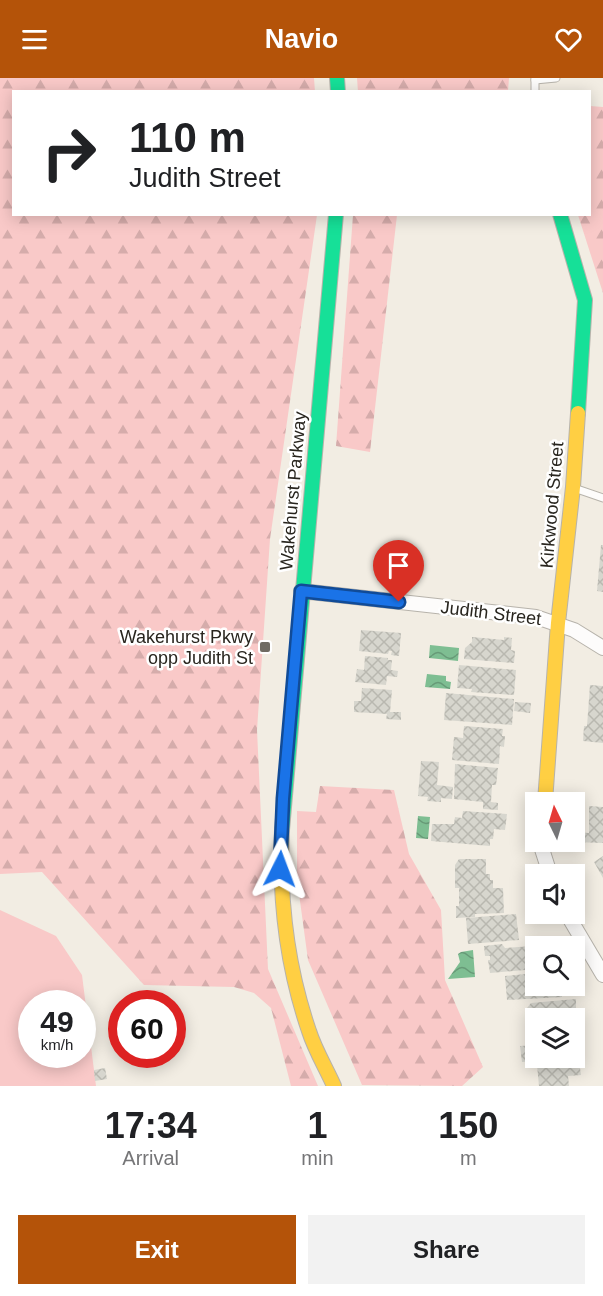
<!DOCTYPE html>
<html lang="en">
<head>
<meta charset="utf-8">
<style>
	:root { --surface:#fff; --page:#f2f2f2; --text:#202124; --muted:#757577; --accent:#b45309 }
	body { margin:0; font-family:Arial,sans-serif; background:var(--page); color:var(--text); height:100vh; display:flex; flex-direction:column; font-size:22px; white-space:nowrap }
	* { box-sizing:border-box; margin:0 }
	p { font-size:20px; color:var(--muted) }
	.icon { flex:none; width:33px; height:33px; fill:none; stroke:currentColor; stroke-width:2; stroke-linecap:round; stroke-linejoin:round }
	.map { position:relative; height:1008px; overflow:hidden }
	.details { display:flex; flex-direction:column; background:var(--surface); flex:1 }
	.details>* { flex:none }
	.guide { position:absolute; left:12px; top:12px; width:579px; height:126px; border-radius:0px; box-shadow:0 3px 15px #0003; background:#fff; color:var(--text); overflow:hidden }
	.needle { width:39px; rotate:355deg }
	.tools { position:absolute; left:525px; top:714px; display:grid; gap:12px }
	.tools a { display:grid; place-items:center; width:60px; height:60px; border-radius:0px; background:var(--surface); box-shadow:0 3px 15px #0003; font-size:30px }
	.speed { position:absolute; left:18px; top:912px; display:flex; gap:12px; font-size:30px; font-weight:700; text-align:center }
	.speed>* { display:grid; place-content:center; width:78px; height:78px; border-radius:50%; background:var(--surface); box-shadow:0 3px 15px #0003; line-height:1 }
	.speed small { font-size:15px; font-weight:400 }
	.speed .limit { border:9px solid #d22; background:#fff; color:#111 }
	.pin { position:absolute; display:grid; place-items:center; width:51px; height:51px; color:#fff; margin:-62px -26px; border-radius:50% 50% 50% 0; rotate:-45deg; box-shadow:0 0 6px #0007 }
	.pin .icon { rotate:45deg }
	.me { position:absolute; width:66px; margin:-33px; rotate:3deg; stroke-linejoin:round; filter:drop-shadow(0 0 4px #0008) }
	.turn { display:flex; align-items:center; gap:21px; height:126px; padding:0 18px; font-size:27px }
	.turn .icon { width:78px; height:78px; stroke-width:2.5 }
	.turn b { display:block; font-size:42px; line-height:51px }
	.eta { display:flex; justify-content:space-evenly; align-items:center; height:102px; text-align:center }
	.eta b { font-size:36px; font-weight:800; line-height:42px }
	.cta { display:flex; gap:12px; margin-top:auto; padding:12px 18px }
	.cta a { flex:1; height:69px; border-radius:0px; background:var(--accent); color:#fff; font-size:24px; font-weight:800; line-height:69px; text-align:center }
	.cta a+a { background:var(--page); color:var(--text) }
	header { display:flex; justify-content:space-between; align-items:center; height:78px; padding:0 18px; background:var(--accent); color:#fff; font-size:27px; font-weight:800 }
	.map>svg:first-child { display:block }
</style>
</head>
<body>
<header><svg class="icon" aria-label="menu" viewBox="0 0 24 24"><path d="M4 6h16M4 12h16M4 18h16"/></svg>Navio<svg class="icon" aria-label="heart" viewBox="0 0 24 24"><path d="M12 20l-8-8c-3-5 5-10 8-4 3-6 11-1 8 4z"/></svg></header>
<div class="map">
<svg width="603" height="1008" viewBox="0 0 603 1008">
	<defs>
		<pattern id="forest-firs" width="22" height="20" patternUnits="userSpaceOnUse" patternTransform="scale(1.5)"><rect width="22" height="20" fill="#f9c9c8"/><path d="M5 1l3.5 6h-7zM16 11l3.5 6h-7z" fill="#d5acab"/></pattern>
		<pattern id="water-waves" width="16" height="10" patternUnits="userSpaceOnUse" patternTransform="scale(1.5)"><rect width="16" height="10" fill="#7ebe92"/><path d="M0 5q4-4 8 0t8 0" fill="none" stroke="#679a77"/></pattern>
		<pattern id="building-cross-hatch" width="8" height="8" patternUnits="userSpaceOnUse" patternTransform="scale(1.5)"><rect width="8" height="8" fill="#d7d6ce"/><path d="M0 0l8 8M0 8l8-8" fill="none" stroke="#b9b8b0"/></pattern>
	</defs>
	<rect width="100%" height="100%" fill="#f2ede3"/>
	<path fill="#f9c9c8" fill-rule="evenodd" d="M0,832L56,858L82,897L96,1008H0ZM32,926H82V976H32Z"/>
	<g fill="url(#forest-firs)">
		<polygon points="0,0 314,0 315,14 14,14 14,136 317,137 270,461 257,652 268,891 318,1008 291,1008 271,930 254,915 234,909 144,907 42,794 0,796"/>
		<polygon points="357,0 509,0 508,13 358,14"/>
		<polygon points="590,28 603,29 603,215 578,137 590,136"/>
		<polygon points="353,137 397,137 370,374 336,368"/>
		<polygon points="320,708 394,712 409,776 441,832 445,902 483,989 462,1008 362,1007 308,882 297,801 297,733 316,734"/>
	</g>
	<g fill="url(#water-waves)">
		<polygon points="430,567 459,570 458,583 429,580"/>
		<polygon points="427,596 446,598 446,603 451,604 450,611 425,609"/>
		<polygon points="418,738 430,739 428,761 416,760"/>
		<polygon points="473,872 475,899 448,901 460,884 458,876 461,874"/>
	</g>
	<g fill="url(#building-cross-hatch)">
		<polygon points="601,467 603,467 603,514 597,513"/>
		<polygon points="361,552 401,555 399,578 391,577 392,573 389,573 388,576 359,573"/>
		<polygon points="472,559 504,562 504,559 512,560 511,572 515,573 514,585 464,581 465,570 472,564"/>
		<polygon points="365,578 388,580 388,582 392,582 391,592 398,593 397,599 387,598 386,607 355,604 357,591 364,592"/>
		<polygon points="459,587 516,592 514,617 471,614 472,611 457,610"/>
		<polygon points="590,607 603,608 603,665 583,663 584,648 587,648"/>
		<polygon points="362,610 392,612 390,634 401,634 401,642 386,641 387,636 354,634 354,623 361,623"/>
		<polygon points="446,615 514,621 512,647 444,642"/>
		<polygon points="515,624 531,625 530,635 514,633"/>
		<polygon points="464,648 503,651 502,658 505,658 504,669 500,668 499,686 452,682 454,659 463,660"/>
		<polygon points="421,683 439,684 437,707 453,709 452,721 441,720 441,724 427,723 428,719 418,718"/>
		<polygon points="455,686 498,690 496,707 492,707 491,724 498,725 498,732 483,731 483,724 454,721"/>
		<polygon points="589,728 603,729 603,765 574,764 574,754 589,755"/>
		<polygon points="463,733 507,736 505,752 494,751 493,761 490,761 490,768 431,763 432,746 454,746 455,739 462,740"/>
		<polygon points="603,778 603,800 594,784"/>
		<polygon points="459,781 486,781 486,796 490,796 490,802 493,802 493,810 503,810 504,835 475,836 475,839 456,840 456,828 459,828 459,810 455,810 455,787"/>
		<polygon points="516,836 519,862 468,866 466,840"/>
		<polygon points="502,866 505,870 533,868 534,876 536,876 536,891 490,895 488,882 490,882 490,878 485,878 484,868"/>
		<polygon points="536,895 536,908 564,908 565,910 561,911 562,919 507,922 505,898"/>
		<polygon points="576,921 576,931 581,931 583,944 574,945 574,940 532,941 527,937 527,930 531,925"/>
		<polygon points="580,951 583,979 574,980 574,952"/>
		<polygon points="536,967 536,980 560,980 560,981 522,984 520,968"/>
		<polygon points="579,983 581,997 568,998 569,1008 539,1008 537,987"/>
		<polygon points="105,990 107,1001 95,1003 94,992"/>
	</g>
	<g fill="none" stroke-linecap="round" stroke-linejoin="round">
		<defs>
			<g id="lane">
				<polyline points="535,2 556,0"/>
				<polyline points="535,14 535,0"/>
				<polyline points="574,410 603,420"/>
			</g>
			<g id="street">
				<polyline points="301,513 536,539 574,552 603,570"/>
				<polyline points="542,764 541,768 550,796"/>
				<polyline points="567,836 603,897"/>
			</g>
			<g id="fast">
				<polyline points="337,0 338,14"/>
				<polyline points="560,136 585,222 578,335"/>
				<polyline points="282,752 336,136"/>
			</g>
			<g id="slow">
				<polyline points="545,724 558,545 573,409 578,335"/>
				<path d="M282,752C279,819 287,889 309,953C315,972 326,990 334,1008"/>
			</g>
		</defs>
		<use href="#lane" stroke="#b7b3ab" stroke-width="9"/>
		<use href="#street" stroke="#b7b3ab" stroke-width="16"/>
		<use href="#fast" stroke="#b7b3ab" stroke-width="16"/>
		<use href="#slow" stroke="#b7b3ab" stroke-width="16"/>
		<use href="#lane" stroke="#fdfcfb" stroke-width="7"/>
		<use href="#street" stroke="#fdfcfb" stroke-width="14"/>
		<use href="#fast" stroke="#16e098" stroke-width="14"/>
		<use href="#slow" stroke="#ffcf43" stroke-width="14"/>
	</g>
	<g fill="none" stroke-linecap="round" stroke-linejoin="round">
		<defs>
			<polyline id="route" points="280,791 283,721 301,513 399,524"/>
		</defs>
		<use href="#route" stroke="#114b97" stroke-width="15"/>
		<use href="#route" stroke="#1a73e8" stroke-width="10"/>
	</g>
	<rect fill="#6f6b63" stroke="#fff" stroke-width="2" x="259" y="563" width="12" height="12" rx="3"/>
	<g text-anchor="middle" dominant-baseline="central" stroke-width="5" stroke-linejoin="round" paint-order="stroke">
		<g font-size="18" fill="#28251e" stroke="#fff">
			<text transform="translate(293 413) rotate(-85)">Wakehurst Parkway</text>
			<text transform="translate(552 427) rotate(-85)">Kirkwood Street</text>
			<text transform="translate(491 535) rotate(7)">Judith Street</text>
		</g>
		<g font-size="18" fill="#28251e" stroke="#fff" text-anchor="end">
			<text x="253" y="559">Wakehurst Pkwy<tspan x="253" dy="21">opp Judith St</tspan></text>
		</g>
	</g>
</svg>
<div class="tools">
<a><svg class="needle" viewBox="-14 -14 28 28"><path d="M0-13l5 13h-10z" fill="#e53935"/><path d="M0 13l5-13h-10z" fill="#757577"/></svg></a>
<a><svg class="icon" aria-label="sound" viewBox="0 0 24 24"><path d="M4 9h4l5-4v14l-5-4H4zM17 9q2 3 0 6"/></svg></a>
<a><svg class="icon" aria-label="search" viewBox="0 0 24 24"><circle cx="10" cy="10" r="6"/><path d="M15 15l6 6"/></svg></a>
<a><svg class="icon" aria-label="layers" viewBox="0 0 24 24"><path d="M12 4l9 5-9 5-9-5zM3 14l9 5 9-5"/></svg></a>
</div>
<div class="speed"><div>49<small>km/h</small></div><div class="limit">60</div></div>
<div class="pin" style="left:399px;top:524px;background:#d93025"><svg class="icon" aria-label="arrive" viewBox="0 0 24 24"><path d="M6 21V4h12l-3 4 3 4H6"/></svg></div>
<svg class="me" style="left:280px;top:791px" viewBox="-20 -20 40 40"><path d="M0-17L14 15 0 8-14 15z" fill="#1a73e8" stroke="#fff" stroke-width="4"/></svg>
<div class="guide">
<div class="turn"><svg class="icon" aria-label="right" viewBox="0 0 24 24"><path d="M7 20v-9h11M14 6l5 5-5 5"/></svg><div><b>110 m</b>Judith Street</div></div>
</div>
</div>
<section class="details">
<div class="eta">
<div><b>17:34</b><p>Arrival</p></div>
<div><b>1</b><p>min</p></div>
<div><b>150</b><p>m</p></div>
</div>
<div class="cta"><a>Exit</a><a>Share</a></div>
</section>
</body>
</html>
